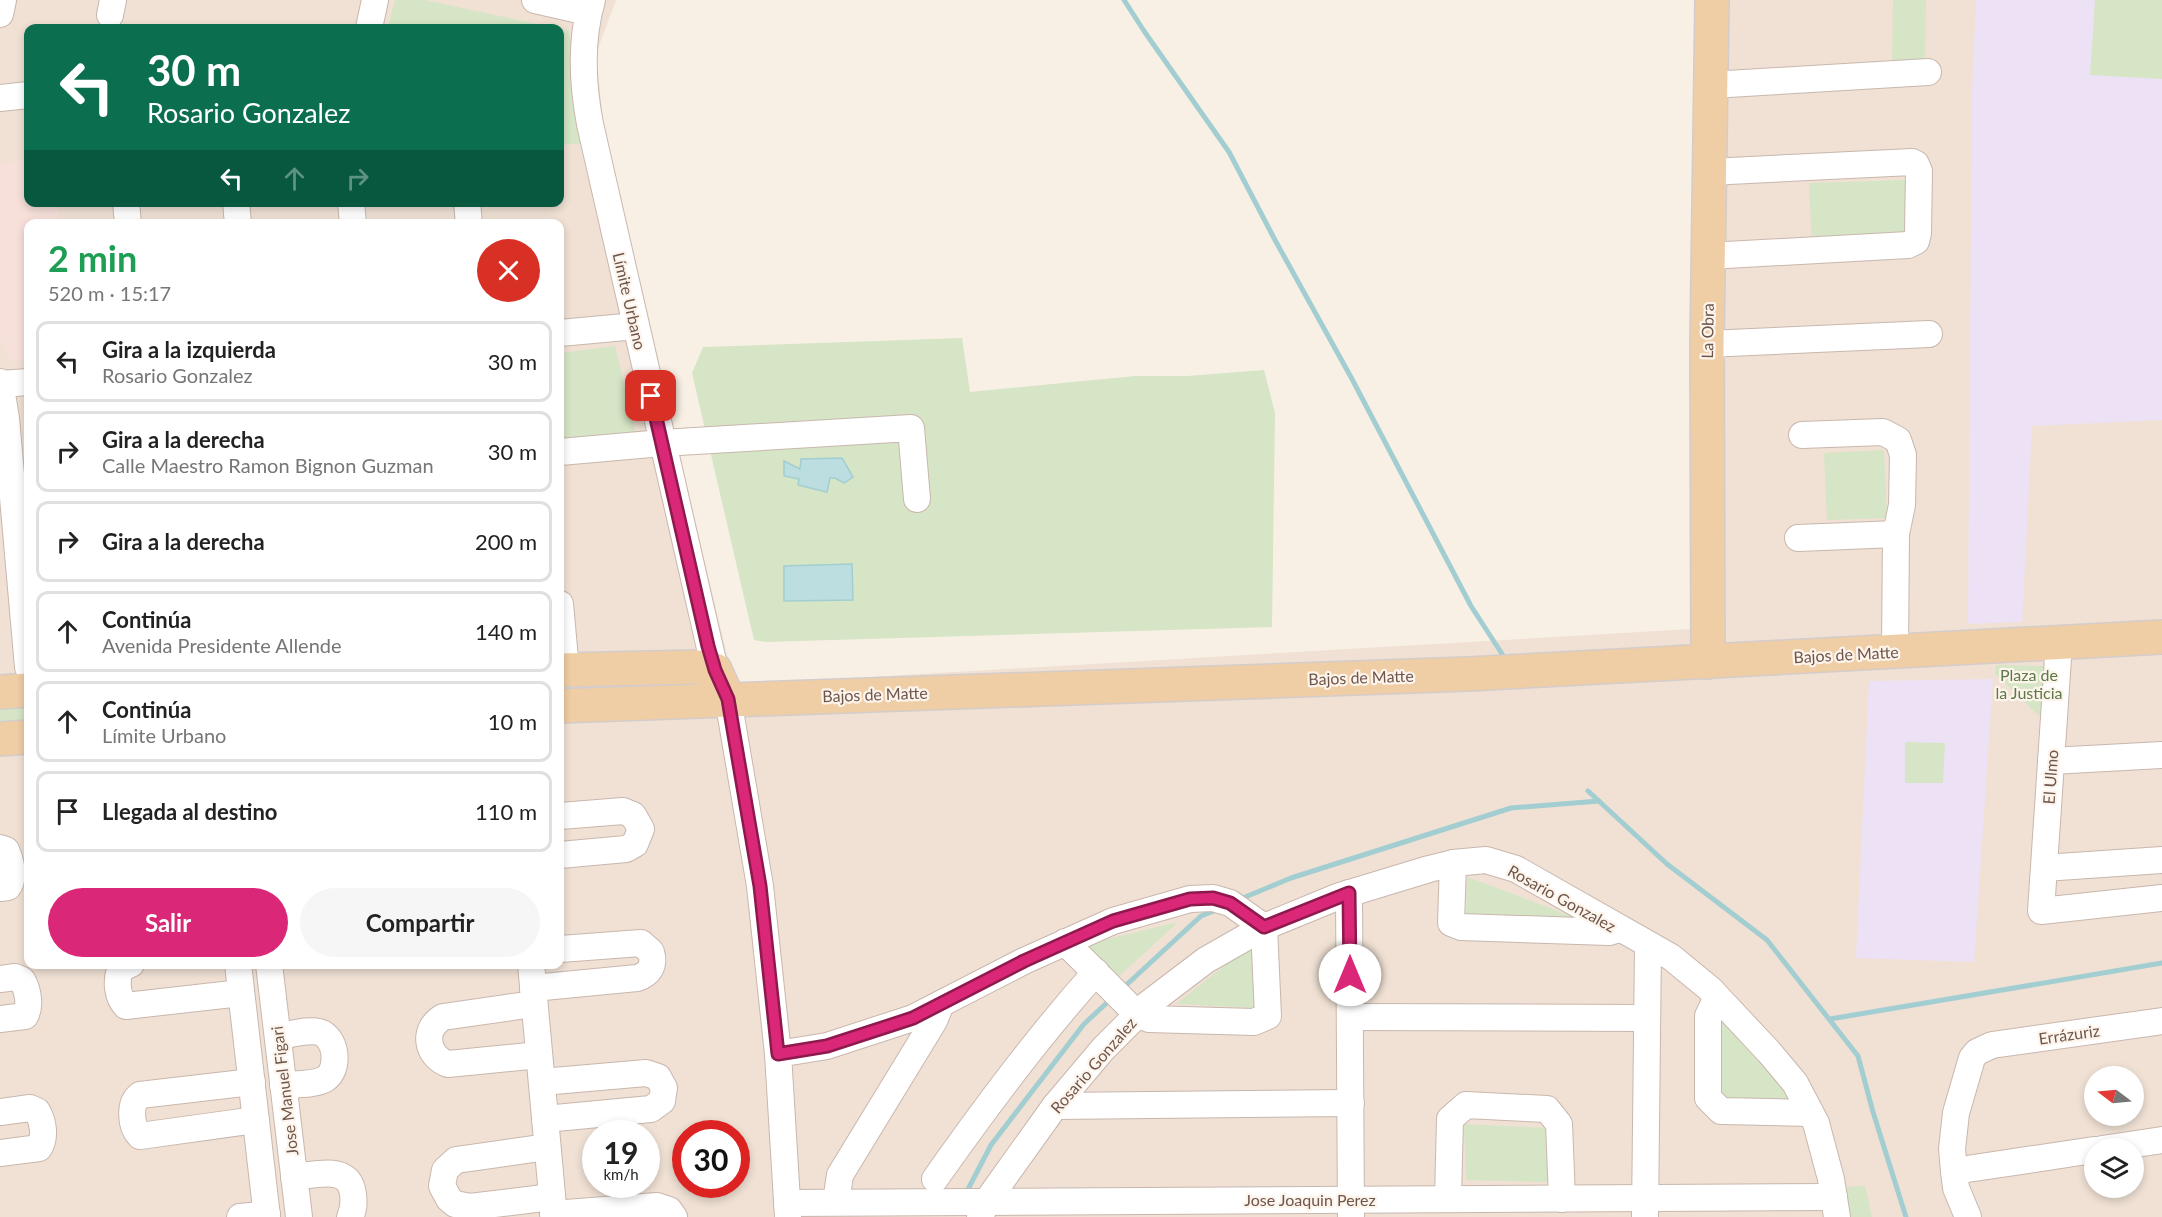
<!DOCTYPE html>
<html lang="es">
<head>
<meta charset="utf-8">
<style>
	:root { --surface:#fff; --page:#f6f6f6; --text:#222; --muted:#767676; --line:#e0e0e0; --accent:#db2777 }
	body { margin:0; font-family:Lato,sans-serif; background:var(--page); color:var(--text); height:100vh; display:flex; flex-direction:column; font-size:22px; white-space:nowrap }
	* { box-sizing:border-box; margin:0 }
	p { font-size:20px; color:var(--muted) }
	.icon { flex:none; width:33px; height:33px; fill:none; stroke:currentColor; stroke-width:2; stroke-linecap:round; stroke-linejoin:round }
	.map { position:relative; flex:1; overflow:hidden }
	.sheet { position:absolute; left:24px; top:219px; width:540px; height:750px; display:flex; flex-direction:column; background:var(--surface); border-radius:12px; box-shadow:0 3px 9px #0003 }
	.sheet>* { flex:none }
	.top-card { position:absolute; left:24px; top:24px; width:540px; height:183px; border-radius:12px; box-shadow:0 3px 9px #0003; background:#0b6e4f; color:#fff; overflow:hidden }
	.needle { width:39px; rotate:286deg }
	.tools { position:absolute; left:2084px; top:1066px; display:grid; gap:12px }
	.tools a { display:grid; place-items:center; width:60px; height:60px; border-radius:50%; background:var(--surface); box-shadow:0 3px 9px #0003; font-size:30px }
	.speed { position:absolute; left:582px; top:1120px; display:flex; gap:12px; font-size:30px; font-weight:700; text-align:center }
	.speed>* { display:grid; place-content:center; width:78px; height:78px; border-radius:50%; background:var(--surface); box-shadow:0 3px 9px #0003; line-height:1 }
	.speed small { font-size:15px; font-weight:400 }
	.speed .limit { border:9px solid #d22; background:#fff; color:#111 }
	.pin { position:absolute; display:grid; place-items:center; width:51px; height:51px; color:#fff; margin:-26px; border-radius:12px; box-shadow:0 3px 9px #0006 }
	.me { position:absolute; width:66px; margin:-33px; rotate:0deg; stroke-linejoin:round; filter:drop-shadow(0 0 4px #0008) }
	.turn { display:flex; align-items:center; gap:21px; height:126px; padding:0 24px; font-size:27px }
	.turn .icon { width:78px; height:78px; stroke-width:2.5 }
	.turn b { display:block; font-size:42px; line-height:51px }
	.lanes { display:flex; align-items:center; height:57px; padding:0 24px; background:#0003; justify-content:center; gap:30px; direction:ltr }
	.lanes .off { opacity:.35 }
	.round { display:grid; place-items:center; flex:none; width:63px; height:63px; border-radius:32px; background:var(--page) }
	.head { display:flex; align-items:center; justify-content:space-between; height:102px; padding:0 24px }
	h1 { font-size:36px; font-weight:700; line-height:45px; color:#1e9e55 }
	.action { display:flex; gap:12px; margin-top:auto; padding:12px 24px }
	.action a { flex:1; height:69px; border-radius:36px; background:var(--accent); color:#fff; font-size:24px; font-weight:700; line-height:69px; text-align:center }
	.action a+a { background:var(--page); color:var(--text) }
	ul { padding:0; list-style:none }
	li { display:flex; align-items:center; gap:18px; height:81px; margin:0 12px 9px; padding:0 12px; border:3px solid var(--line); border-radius:12px }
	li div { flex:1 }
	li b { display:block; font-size:22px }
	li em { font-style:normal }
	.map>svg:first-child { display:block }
</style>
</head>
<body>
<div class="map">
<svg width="2162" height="1217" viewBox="0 0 2162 1217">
	<rect width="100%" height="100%" fill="#f9f0e5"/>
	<path fill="#f0e1d4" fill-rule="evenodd" d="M0,0H616L596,54L605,138L733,681L750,684L1691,629L1703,0H2162V1217H0ZM28,28H560V202H28ZM28,224H560V964H28ZM2094,1077H2133V1116H2094ZM596,1134H646V1185H596ZM686,1134H736V1185H686ZM2094,1149H2133V1188H2094Z"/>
	<polygon fill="#f8e0da" points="28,160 28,202 57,203 59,223 28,224 28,360 12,362 0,338 0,163"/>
	<g fill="#ede2f5">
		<polygon points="1976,0 2162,0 2162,420 2032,426 2022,622 1968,624 1972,90"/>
		<polygon points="1993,679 1974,962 1856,958 1869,681"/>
	</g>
	<g fill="#d5e5c5">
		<polygon points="395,0 425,0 555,28 388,28"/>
		<polygon points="1893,0 1926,0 1925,65 1892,65"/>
		<polygon points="2095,0 2162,0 2162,79 2090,75"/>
		<polygon points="560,29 569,31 585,144 560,144"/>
		<polygon points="1906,180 1908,240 1812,244 1809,183"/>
		<polygon points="962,338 970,392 1135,376 1187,376 1264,370 1275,413 1272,627 765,642 754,640 692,373 703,347"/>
		<polygon points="615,346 637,439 560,447 560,353"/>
		<polygon points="1884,450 1887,518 1827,520 1824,453"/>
		<polygon points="1996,665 2047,666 2045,722 1995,673"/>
		<polygon points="28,698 28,728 0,731 0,700"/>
		<polygon points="1905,742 1945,743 1943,783 1905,783"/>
		<polygon points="1467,877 1582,920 1466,915"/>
		<polygon points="1178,922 1115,980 1087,944"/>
		<polygon points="1252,944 1256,1008 1176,1004"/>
		<polygon points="1719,1018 1777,1082 1792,1102 1721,1098"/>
		<polygon points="1464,1124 1549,1128 1550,1182 1466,1180"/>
		<polygon points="1865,1186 1872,1217 1848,1217 1841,1187"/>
	</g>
	<g fill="#bcdee0" stroke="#a3ced1" stroke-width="1.5">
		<polygon points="842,458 853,477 844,483 835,478 830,478 827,492 798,485 799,479 784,476 784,461 800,469 801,459"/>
		<polygon points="852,564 853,600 784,601 784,566"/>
	</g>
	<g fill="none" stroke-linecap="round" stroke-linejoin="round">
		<g stroke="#a3ced1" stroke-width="5">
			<polyline points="1124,0 1144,31 1229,152 1275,240 1352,379 1471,606 1504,657"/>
			<polyline points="1588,791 1667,864 1767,940 1858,1056 1873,1112 1906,1217"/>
			<polyline points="1238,900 1291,878 1511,808 1599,801"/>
			<polyline points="1123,988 1201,916 1219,909"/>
			<polyline points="1830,1019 2162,963"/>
			<polyline points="965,1195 991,1145 1084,1024 1111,999"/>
		</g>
		<defs>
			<g id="minor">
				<polyline points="535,0 588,12"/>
				<path d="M592,0C580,41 582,82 590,124L715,670"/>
				<polyline points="0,14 3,0"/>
				<polyline points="110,15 113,0"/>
				<polyline points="369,28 375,0"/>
				<polyline points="1711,85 1928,72"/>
				<polyline points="0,98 28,95"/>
				<polyline points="126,202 128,224"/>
				<polyline points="236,202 238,224"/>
				<polyline points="351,202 353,224"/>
				<polyline points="467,202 469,224"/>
				<polyline points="1708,256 1908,245 1916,241 1918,233 1919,171 1916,164 1912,162 1709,172"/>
				<polyline points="560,333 636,326"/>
				<polyline points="1707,344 1929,334"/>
				<polyline points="0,382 6,418 28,667"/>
				<polyline points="1,384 28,382"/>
				<polyline points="1802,435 1883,432 1898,440 1903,455 1902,505 1896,534 1895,652"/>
				<polyline points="560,452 662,443 911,428 917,499"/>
				<polyline points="1798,538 1896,534"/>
				<polyline points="560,604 566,670"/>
				<polyline points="2059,643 2041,911 2162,898"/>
				<polyline points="728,699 760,886 778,1054 788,1217"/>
				<polyline points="2051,761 2162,755"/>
				<polyline points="560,816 623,811 633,815 641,829 635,844 626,849 560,855"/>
				<path d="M0,848L6,850C11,861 15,878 8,887L0,888"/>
				<polyline points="1453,863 1451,923 1461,927 1609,932 1619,929"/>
				<polyline points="2044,868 2162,860"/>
				<polyline points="1349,893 1351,1217"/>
				<path d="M131,964L120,969C116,981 117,997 126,1006L241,993"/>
				<polyline points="238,964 267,1217"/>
				<polyline points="269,964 299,1217"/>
				<polyline points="531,964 554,1217"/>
				<path d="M0,979L15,977L22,980C28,990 31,1006 25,1016L0,1019"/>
				<path d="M533,988L637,978C650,974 655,965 651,952L641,943L560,949"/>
				<polyline points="1717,997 1708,1016 1708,1098 1721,1111 1810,1113"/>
				<path d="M534,1004L443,1017C422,1029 426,1056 448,1064L539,1055"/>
				<polyline points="1350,1017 1647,1018"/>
				<path d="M278,1036C290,1035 307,1029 319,1032C337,1037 340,1070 325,1079C314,1085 296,1084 283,1085"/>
				<polyline points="778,1054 827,1046 913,1018 1024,961 1113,921 1190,899 1213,898 1230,903 1264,927 1268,1016 1254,1022 1149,1019 1137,1014 1065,942"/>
				<path d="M252,1082L140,1095C129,1103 130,1126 140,1136L256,1120"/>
				<polyline points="542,1082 646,1073 658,1077 664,1088 662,1101 651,1109 545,1119"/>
				<polyline points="1055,1106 1351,1103"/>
				<path d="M0,1112L30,1108L37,1111C43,1121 46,1137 39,1148L0,1153"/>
				<polyline points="547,1147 456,1160 445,1170 442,1186 449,1199 455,1204 470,1207 552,1197"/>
				<polyline points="2102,1149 2162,1140"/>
				<polyline points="1954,1171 2094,1150"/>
				<path d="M294,1177C316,1175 349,1164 353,1194C354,1203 354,1209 350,1217"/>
				<path d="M935,1179C986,1107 1037,1038 1096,972"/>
				<polyline points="1448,1199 1450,1119 1466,1105 1547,1109 1559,1124 1562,1199"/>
				<polyline points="836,1201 840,1175 934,1021 941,1004"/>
				<polyline points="787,1203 1834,1197"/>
				<polyline points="553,1214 657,1206 669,1210 674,1217"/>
				<polyline points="240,1217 267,1214"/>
				<polyline points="980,1217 987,1201 1055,1106 1103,1049 1148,1004 1206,960 1264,927 1337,897 1429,869 1453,863 1486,860 1516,869 1671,957 1710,989 1769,1052 1795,1083 1816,1123 1831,1179 1837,1217"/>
				<polyline points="1645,1217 1648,945"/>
				<polyline points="1968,1217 1956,1188 1954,1171 1952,1149 1956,1113 1972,1058 1977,1052 1992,1045 2162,1021"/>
			</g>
			<g id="major">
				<polyline points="1708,662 1707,344 1712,0"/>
				<polyline points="560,670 698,667 715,670 728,699"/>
				<polyline points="0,692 28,690"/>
				<polyline points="560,706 1468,674 2162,637"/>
				<polyline points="0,739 28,737"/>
			</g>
		</defs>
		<use href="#minor" stroke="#c9b7ad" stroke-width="28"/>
		<use href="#major" stroke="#d4ccca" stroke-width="36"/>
		<use href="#minor" stroke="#fff" stroke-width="26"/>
		<use href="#major" stroke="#f0cea5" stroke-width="33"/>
	</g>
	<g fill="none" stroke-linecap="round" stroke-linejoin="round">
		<defs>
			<polyline id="route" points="651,396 708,646 715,670 728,699 732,723 760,886 778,1054 827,1046 913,1018 1024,961 1113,921 1190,899 1213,898 1230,903 1264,927 1349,893 1350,975"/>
		</defs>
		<use href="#route" stroke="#8e194d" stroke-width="15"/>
		<use href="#route" stroke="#db2777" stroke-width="10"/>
	</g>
	<g text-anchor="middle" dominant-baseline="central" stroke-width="4.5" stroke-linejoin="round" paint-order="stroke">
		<g font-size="16" fill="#6f564d" stroke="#fdf4eb">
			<text transform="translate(630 301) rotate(77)">Límite Urbano</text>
			<text transform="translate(1707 331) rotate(-89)">La Obra</text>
			<text transform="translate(1846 654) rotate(-3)">Bajos de Matte</text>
			<text transform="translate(1361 677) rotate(-2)">Bajos de Matte</text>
			<text transform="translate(875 694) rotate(-2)">Bajos de Matte</text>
			<text transform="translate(2050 777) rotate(-86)">El Ulmo</text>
			<text transform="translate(1562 898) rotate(29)">Rosario Gonzalez</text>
			<text transform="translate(2069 1034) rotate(-8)">Errázuriz</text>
			<text transform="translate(1093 1065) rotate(-49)">Rosario Gonzalez</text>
			<text transform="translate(284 1091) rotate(-97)">Jose Manuel Figari</text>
			<text x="1310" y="1199">Jose Joaquin Perez</text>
		</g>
		<g font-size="16" fill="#5c794a" stroke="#fdf4eb">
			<text x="2029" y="674">Plaza de<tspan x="2029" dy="18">la Justicia</tspan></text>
		</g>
	</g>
</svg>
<div class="tools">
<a><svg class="needle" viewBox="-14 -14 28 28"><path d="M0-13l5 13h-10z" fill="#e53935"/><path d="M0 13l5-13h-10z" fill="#767676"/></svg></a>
<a><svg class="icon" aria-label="layers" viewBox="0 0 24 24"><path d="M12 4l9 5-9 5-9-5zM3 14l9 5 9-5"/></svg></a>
</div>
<div class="speed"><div>19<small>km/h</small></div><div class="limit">30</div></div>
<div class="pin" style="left:651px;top:396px;background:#d93025"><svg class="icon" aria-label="arrive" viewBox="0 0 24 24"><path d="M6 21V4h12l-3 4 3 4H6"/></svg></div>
<svg class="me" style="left:1350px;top:975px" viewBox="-20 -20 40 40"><circle r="19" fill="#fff"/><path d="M0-13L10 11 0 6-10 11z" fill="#db2777"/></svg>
<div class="top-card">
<div class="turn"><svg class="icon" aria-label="left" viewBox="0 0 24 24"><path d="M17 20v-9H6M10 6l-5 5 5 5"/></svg><div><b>30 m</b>Rosario Gonzalez</div></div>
<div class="lanes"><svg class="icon" aria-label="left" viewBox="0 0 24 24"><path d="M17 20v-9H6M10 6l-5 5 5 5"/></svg><svg class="icon off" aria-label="ahead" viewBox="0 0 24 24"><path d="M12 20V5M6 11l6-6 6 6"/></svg><svg class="icon off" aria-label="right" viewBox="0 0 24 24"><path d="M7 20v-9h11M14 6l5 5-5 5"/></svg></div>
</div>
<section class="sheet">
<div class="head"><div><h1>2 min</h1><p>520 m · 15:17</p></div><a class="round" style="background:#d93025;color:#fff"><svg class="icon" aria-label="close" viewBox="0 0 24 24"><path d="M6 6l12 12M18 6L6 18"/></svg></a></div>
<ul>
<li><svg class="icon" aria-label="left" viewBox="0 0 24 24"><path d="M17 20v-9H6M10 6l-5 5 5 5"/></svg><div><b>Gira a la izquierda</b><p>Rosario Gonzalez</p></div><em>30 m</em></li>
<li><svg class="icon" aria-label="right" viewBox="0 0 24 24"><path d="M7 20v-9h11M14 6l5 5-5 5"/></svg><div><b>Gira a la derecha</b><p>Calle Maestro Ramon Bignon Guzman</p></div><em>30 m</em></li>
<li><svg class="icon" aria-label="right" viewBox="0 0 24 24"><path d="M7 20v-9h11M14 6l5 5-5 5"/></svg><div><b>Gira a la derecha</b></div><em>200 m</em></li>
<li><svg class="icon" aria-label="ahead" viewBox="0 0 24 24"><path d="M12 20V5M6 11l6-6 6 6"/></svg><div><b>Continúa</b><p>Avenida Presidente Allende</p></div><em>140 m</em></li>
<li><svg class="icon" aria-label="ahead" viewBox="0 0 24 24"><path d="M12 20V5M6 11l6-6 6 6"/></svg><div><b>Continúa</b><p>Límite Urbano</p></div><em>10 m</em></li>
<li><svg class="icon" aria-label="arrive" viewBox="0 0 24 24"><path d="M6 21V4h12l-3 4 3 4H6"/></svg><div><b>Llegada al destino</b></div><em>110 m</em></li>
</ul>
<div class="action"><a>Salir</a><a>Compartir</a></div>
</section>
</div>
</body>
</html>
